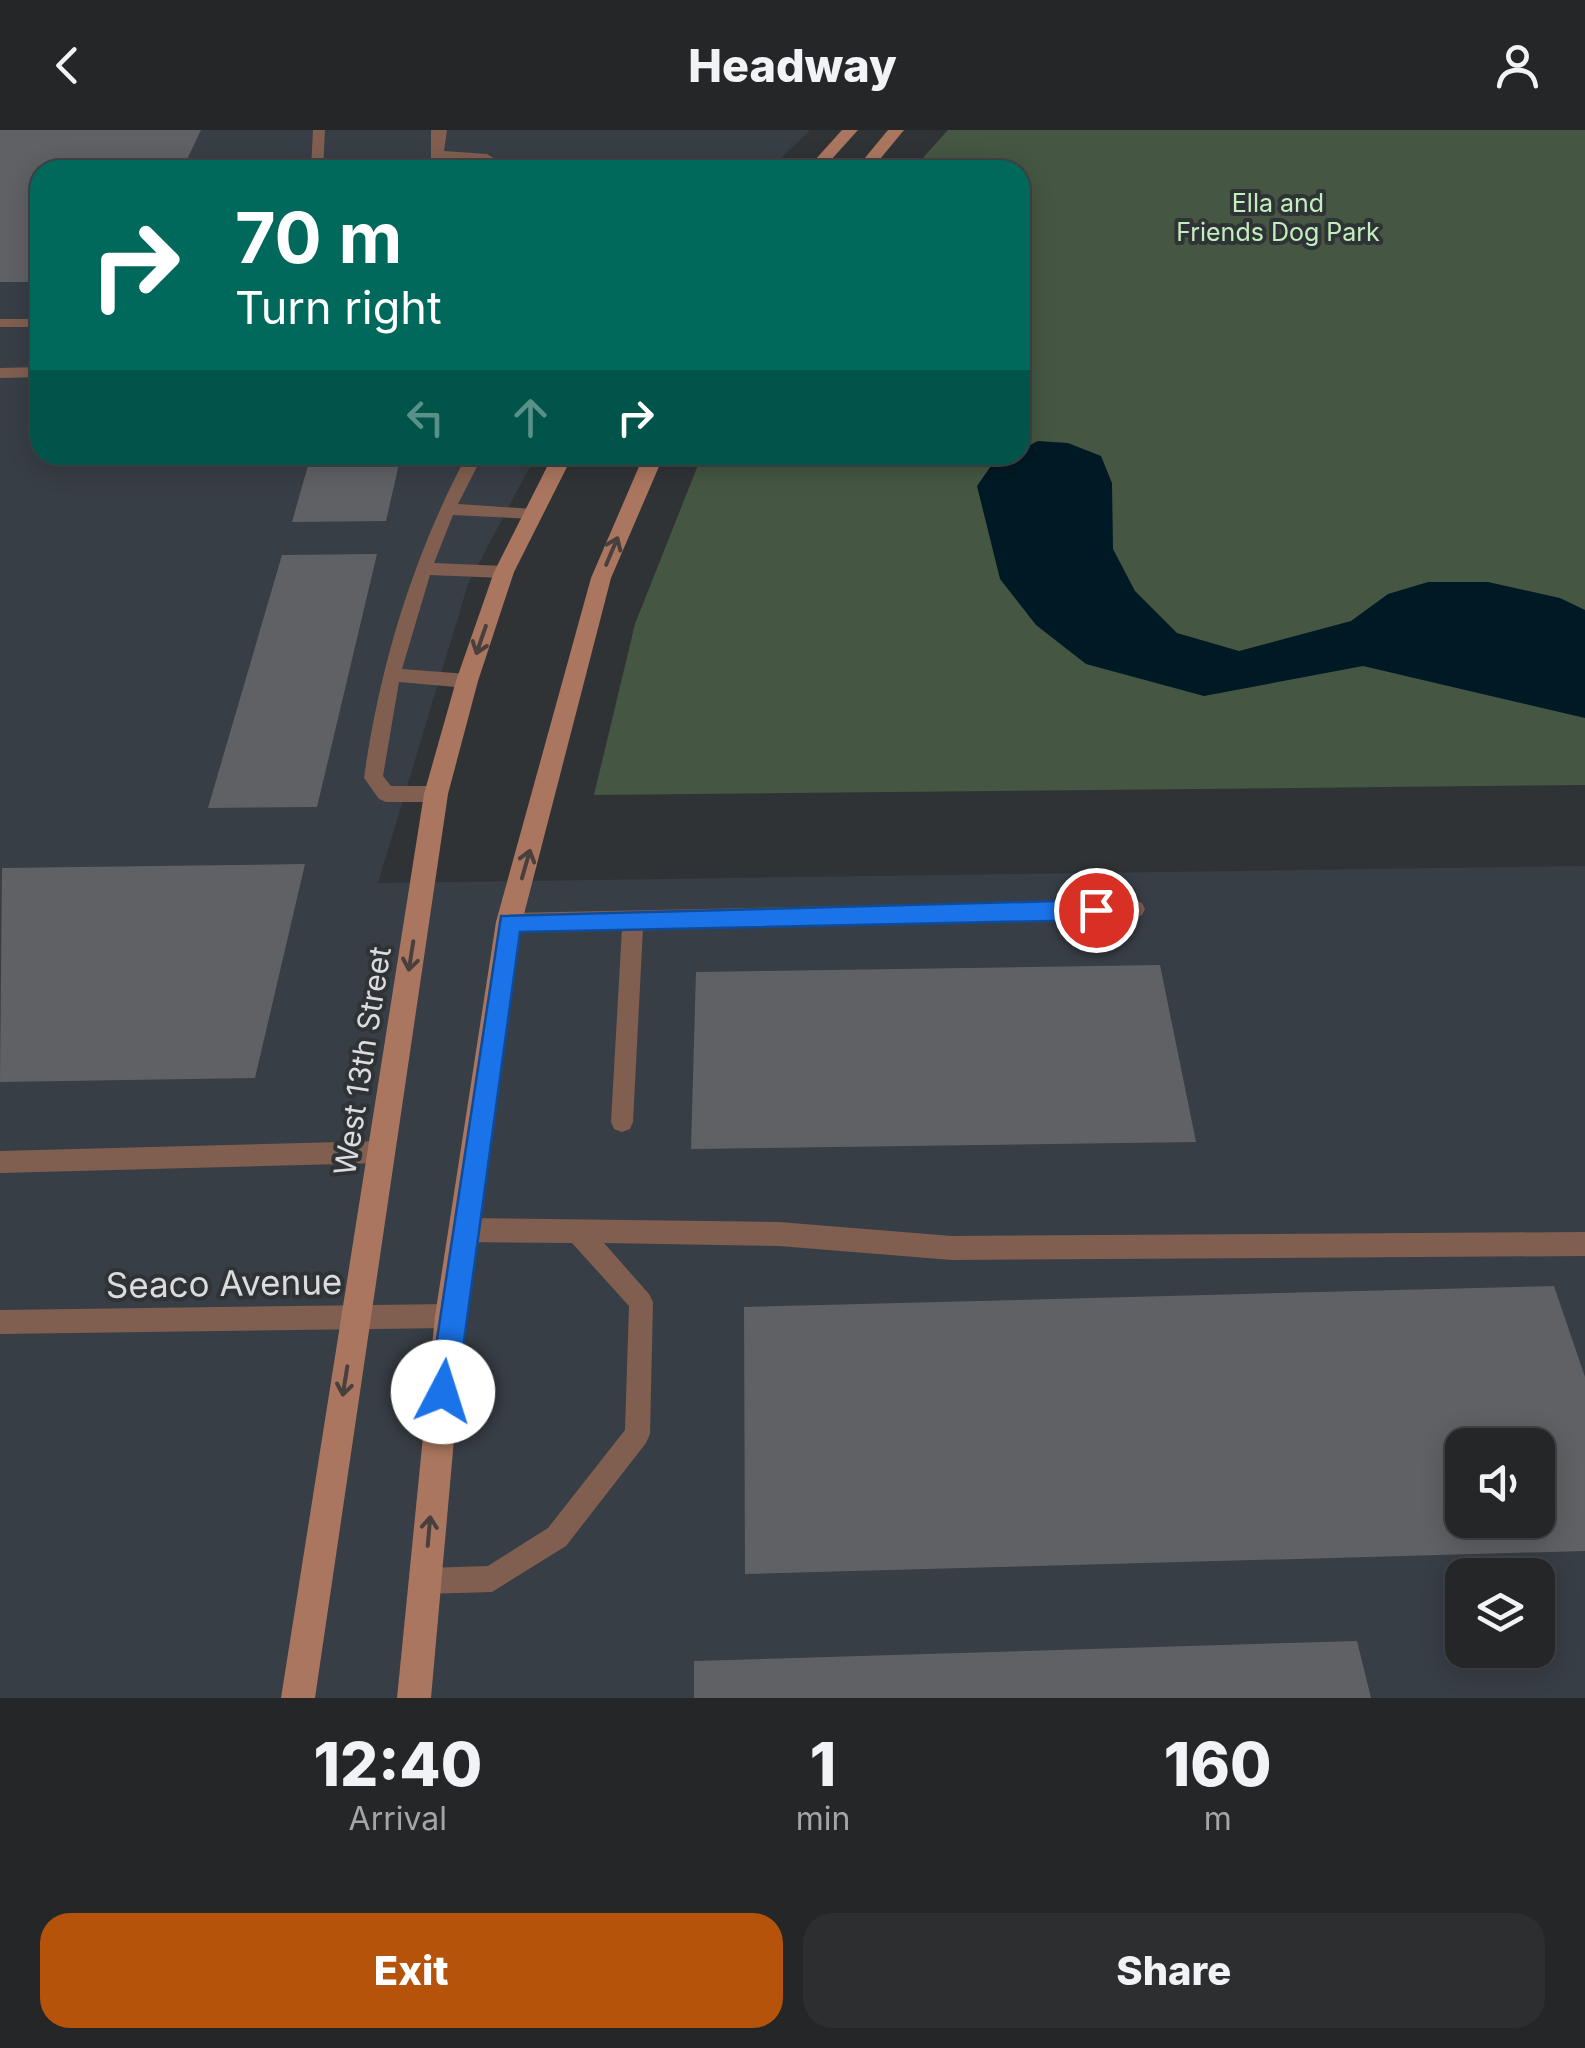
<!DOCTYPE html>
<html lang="en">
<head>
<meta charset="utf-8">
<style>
	:root { --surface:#242628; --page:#2c2e30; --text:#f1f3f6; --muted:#a3a5a8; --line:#414345; --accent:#b45309 }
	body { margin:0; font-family:Inter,sans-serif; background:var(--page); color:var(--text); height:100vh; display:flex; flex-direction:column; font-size:38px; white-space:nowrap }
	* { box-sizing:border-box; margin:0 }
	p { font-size:32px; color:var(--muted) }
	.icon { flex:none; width:55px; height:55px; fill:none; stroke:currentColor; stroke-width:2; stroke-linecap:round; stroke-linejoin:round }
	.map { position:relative; height:1568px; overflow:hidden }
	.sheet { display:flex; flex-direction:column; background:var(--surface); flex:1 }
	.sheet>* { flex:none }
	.top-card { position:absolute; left:30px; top:30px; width:1000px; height:305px; border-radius:30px; box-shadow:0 5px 25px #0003,0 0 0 2px var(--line); background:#00695c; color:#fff; overflow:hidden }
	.tools { position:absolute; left:1445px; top:1298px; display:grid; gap:20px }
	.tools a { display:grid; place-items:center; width:110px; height:110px; border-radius:20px; background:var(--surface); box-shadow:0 5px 25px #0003,0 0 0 2px var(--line); font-size:50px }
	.pin { position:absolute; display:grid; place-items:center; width:85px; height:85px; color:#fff; margin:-42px; border:5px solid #fff; border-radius:50%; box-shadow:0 2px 10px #0007 }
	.me { position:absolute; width:110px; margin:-55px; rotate:5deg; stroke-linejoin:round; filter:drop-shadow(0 0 8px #0008) }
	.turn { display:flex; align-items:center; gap:35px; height:210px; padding:0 40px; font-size:45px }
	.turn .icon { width:130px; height:130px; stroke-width:2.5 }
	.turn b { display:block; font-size:70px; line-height:85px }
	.lanes { display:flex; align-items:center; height:95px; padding:0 40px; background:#0003; justify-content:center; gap:50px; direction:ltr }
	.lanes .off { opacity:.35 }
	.eta { display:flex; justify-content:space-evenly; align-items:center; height:170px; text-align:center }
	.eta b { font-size:60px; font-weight:800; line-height:70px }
	.cta { display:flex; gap:20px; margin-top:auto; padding:20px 40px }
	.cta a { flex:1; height:115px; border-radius:30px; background:var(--accent); color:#fff; font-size:40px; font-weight:800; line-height:115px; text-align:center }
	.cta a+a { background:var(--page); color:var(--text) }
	header { display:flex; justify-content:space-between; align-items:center; height:130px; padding:0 40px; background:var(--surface); font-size:45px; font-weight:800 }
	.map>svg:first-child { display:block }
</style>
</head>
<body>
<header><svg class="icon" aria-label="back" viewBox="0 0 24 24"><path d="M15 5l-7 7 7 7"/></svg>Headway<svg class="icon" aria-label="person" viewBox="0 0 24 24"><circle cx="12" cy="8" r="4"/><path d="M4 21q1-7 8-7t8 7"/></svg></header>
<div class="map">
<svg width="1585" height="1568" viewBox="0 0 1585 1568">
	<rect width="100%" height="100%" fill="#303336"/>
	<path fill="#383e46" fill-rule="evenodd" d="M0,0H810L769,40H40V325H536L468,454L378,753L1585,736V1568H0ZM1462,1315H1538V1390H1462ZM1462,1445H1538V1520H1462Z"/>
	<polygon fill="#455743" points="948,0 1585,0 1585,655 594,665 635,494 702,325 1020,325 1020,40 912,40"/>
	<polygon fill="#001a25" points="1038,311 1068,313 1101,326 1112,353 1113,419 1135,461 1177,503 1239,521 1351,491 1388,464 1428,452 1488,452 1560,468 1585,480 1585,588 1363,536 1204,566 1086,534 1036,495 1000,449 977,356 993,333 1020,325 1020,320"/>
	<g fill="#606165" fill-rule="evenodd">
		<polygon points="0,0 201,0 182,40 40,40 40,152 0,152"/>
		<polygon points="311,325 401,325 386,391 292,392"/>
		<polygon points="377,424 317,677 208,678 282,425"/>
		<polygon points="305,734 255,948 0,952 2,738"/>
		<polygon points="1160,835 1196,1012 691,1019 696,842"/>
		<path d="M1554,1156L1585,1247V1421L745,1444L744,1177ZM1462,1315H1538V1390H1462Z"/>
		<polygon points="1357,1511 1371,1568 694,1568 694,1531"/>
	</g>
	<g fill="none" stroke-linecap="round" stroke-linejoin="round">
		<g fill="#805f50" fill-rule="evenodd">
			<polygon points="313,0 325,0 323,40 311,40"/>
			<rect x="0" y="189" width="40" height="8"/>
			<polygon points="40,237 40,247 0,248 0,238"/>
			<path d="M467,325H483L458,374L533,379L541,384L533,389L453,385L434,433L504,436L512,442L504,448L430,445L402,539L467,544L476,551L467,558L399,552L383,646L391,656H436L445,664L436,672H386L379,669L364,648C380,535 413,426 467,325Z"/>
			<polygon points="1135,770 1142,773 1145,779 1142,785 1135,788 643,798 633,992 630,999 622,1002 614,999 611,992 622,798 509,801 502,798 499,792 502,786 509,783"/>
			<polygon points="380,1011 388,1014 391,1022 388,1030 380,1033 0,1043 0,1021"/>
			<polygon points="463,1088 779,1092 952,1106 1585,1102 1585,1126 952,1130 779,1116 604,1113 649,1164 653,1172 650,1304 646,1313 566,1416 492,1462 425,1464 416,1460 412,1451 416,1442 425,1438 488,1436 548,1398 625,1300 629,1176 572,1113 463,1112 455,1108 451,1100 455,1092"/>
			<polygon points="450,1174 459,1177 462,1186 459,1195 450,1198 0,1204 0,1180"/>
		</g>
		<polygon fill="#805f50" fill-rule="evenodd" points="431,0 447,0 444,21 487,24 495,29 487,34 431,28"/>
		<g fill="#ab765f" fill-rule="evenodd">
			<polygon points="842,0 858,0 822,40 806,40"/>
			<polygon points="888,0 904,0 871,40 855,40"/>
			<polygon points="553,325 573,325 514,442 478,551 448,664 315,1568 281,1568 424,664 456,551 494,442"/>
			<polygon points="644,325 664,325 611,448 522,792 465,1186 431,1568 397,1568 435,1186 496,792 591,448"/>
		</g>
	</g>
	<defs><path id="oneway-shaft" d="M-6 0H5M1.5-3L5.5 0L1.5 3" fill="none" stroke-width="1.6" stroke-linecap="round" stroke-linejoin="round" transform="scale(2.5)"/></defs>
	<g stroke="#49403e">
		<use href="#oneway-shaft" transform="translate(612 421) rotate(-67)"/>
		<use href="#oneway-shaft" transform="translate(481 510) rotate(109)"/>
		<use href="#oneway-shaft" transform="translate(526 734) rotate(-74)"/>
		<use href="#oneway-shaft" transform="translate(411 826) rotate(99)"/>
		<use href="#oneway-shaft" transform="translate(345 1251) rotate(99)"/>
		<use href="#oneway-shaft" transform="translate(429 1401) rotate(-85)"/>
	</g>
	<polygon fill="#1a73e8" stroke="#114b97" stroke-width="2.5" points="1096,770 1108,780 1096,790 520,802 457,1262 453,1271 443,1276 433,1271 429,1262 501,786"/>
	<g text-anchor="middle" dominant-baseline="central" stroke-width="8" stroke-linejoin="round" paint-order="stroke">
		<g font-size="25" fill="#c2eebd" stroke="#303336">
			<text x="1278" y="73">Ella and<tspan x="1278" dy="29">Friends Dog Park</tspan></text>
		</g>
		<g font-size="30" fill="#dadcde" stroke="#303336">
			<text transform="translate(362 931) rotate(-81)">West 13th Street</text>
		</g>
		<g font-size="35" fill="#dadcde" stroke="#303336">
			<text transform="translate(224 1153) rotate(-1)">Seaco Avenue</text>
		</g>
	</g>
</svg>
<div class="tools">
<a><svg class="icon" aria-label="sound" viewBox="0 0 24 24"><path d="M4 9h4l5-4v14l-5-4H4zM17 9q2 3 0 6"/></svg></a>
<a><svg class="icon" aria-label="layers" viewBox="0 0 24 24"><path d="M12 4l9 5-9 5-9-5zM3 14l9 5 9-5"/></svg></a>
</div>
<div class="pin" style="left:1096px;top:780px;background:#d93025"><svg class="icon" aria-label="arrive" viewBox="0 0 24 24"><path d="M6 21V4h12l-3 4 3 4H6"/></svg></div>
<svg class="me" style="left:443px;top:1262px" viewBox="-20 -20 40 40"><circle r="19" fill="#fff"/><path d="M0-13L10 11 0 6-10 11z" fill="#1a73e8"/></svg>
<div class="top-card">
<div class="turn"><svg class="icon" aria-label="right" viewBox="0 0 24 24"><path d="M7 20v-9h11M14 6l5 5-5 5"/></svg><div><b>70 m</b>Turn right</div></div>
<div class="lanes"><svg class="icon off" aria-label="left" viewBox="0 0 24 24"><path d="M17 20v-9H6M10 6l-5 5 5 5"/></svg><svg class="icon off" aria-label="ahead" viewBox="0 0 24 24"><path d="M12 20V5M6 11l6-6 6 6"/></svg><svg class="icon" aria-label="right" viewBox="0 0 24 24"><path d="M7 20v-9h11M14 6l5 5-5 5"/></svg></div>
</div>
</div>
<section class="sheet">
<div class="eta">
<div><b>12:40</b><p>Arrival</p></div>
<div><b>1</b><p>min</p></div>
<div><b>160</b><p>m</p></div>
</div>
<div class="cta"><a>Exit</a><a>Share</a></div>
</section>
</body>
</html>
